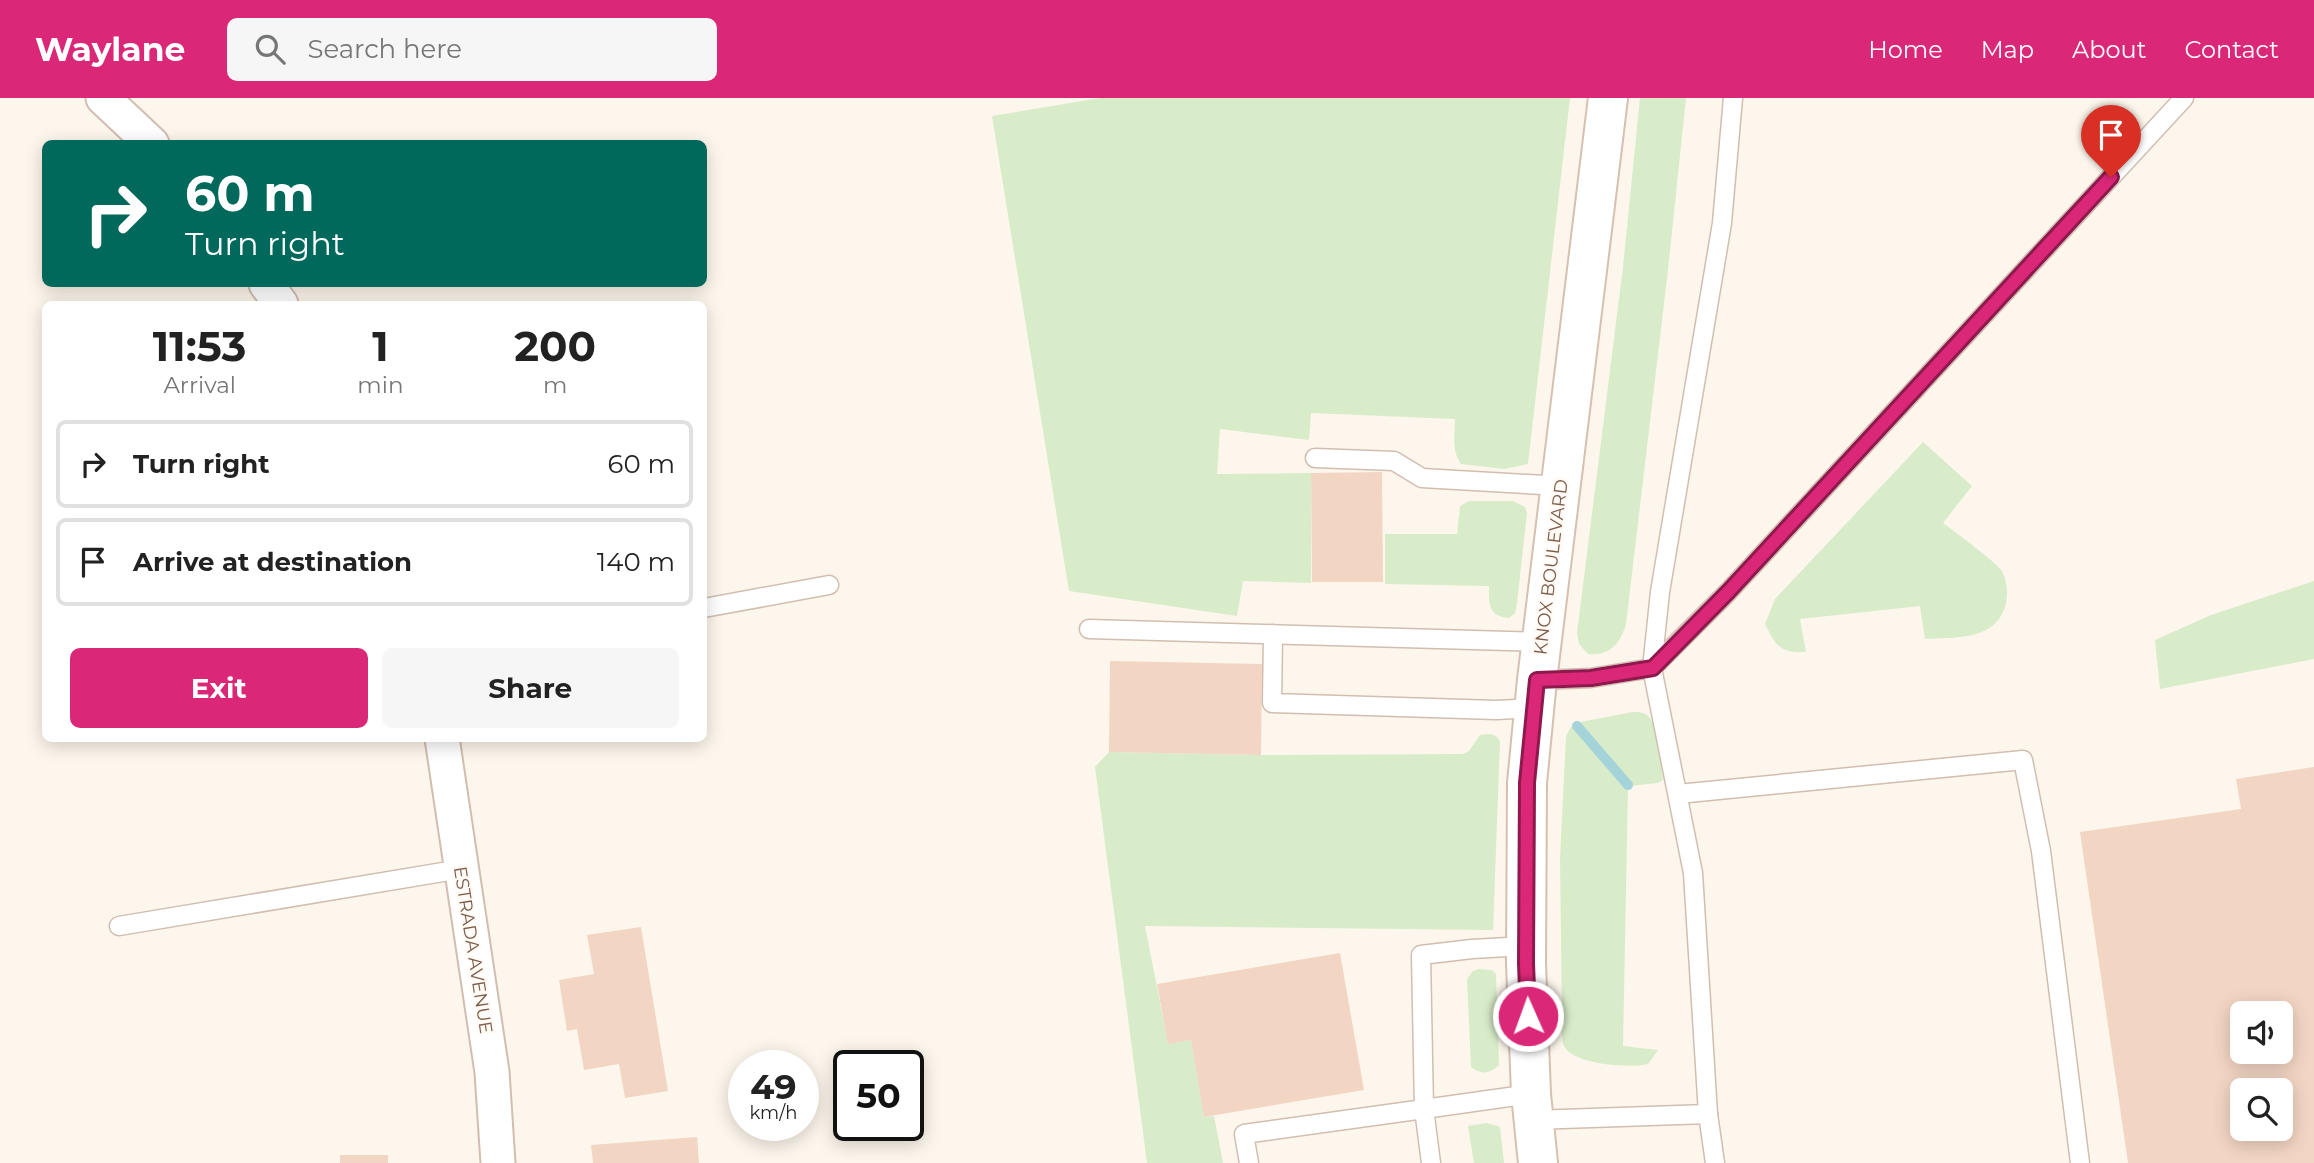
<!DOCTYPE html>
<html lang="en">
<head>
<meta charset="utf-8">
<style>
	:root { --surface:#fff; --page:#f6f6f6; --text:#222; --muted:#767676; --line:#e0e0e0; --accent:#db2777 }
	body { margin:0; font-family:Montserrat,sans-serif; background:var(--page); color:var(--text); height:100vh; display:flex; flex-direction:column; font-size:26px; white-space:nowrap }
	* { box-sizing:border-box; margin:0 }
	p { font-size:23px; color:var(--muted) }
	.icon { flex:none; width:38px; height:38px; fill:none; stroke:currentColor; stroke-width:2; stroke-linecap:round; stroke-linejoin:round }
	.map { position:relative; flex:1; overflow:hidden }
	.side { position:absolute; left:42px; top:203px; width:665px; height:441px; display:flex; flex-direction:column; background:var(--surface); border-radius:10px; box-shadow:0 4px 18px #0003 }
	.side>* { flex:none }
	.banner { position:absolute; left:42px; top:42px; width:665px; height:147px; border-radius:10px; box-shadow:0 4px 18px #0003; background:#00695c; color:#fff; overflow:hidden }
	.fabs { position:absolute; left:2230px; top:903px; display:grid; gap:14px }
	.fabs a { display:grid; place-items:center; width:63px; height:63px; border-radius:10px; background:var(--surface); box-shadow:0 4px 18px #0003; font-size:35px }
	.speed { position:absolute; left:728px; top:952px; display:flex; gap:14px; font-size:35px; font-weight:700; text-align:center }
	.speed>* { display:grid; place-content:center; width:91px; height:91px; border-radius:50%; background:var(--surface); box-shadow:0 4px 18px #0003; line-height:1 }
	.speed small { font-size:18px; font-weight:400 }
	.speed .limit { border:4px solid #111; border-radius:10px; background:#fff; color:#111 }
	.pin { position:absolute; display:grid; place-items:center; width:60px; height:60px; color:#fff; margin:-72px -30px; border-radius:50% 50% 50% 0; rotate:-45deg; box-shadow:0 0 7px #0007 }
	.pin .icon { rotate:45deg }
	.me { position:absolute; width:77px; margin:-38px; rotate:358deg; stroke-linejoin:round; filter:drop-shadow(0 0 5px #0008) }
	.turn { display:flex; align-items:center; gap:24px; height:147px; padding:0 28px; font-size:32px }
	.turn .icon { width:91px; height:91px; stroke-width:2.5 }
	.turn b { display:block; font-size:49px; line-height:60px }
	.eta { display:flex; justify-content:space-evenly; align-items:center; height:119px; text-align:center }
	.eta b { font-size:42px; font-weight:700; line-height:49px }
	.primary-button { display:flex; gap:14px; margin-top:auto; padding:14px 28px }
	.primary-button a { flex:1; height:80px; border-radius:10px; background:var(--accent); color:#fff; font-size:28px; font-weight:700; line-height:80px; text-align:center }
	.primary-button a+a { background:var(--page); color:var(--text) }
	ul { padding:0; list-style:none }
	li { display:flex; align-items:center; gap:21px; height:88px; margin:0 14px 10px; padding:0 14px; border:4px solid var(--line); border-radius:10px }
	li div { flex:1 }
	li b { display:block; font-size:26px }
	li em { font-style:normal }
	header { display:flex; align-items:center; gap:42px; box-sizing:border-box; height:98px; padding:0 35px; background:var(--accent); color:#fff }
	header strong { font-size:33px }
	nav { display:flex; gap:38px; margin-inline-start:auto; font-size:24px }
	.search { width:490px; height:63px; background:var(--page); display:flex; align-items:center; gap:18px; box-sizing:border-box; padding:0 24px; border-radius:10px; color:var(--muted); font-size:26px }
	.map>svg:first-child { display:block }
</style>
</head>
<body>
<header>
<strong>Waylane</strong>
<div class="search"><svg class="icon" aria-label="search" viewBox="0 0 24 24"><circle cx="10" cy="10" r="6"/><path d="M15 15l6 6"/></svg>Search here</div>
<nav><a>Home</a><a>Map</a><a>About</a><a>Contact</a></nav>
</header>
<div class="map">
<svg width="2314" height="1065" viewBox="0 0 2314 1065">
	<rect width="100%" height="100%" fill="#fdf6ec"/>
	<g fill="#d8ecc9">
		<path d="M1100,0H1570L1528,366L1504,371L1461,366C1451,352 1455,336 1455,321L1311,315L1309,342L1220,331L1217,376L1311,375V485L1243,483L1237,518L1069,493L992,18Z"/>
		<path d="M1640,0H1686L1668,172L1626,526C1620,546 1610,558 1588,556L1579,546L1577,535L1623,169Z"/>
		<path d="M1923,344L1972,388L1943,425C1955,434 1996,464 2002,473C2007,482 2008,495 2006,505C1997,543 1957,539 1925,541L1920,508L1800,521L1806,554C1780,555 1776,548 1765,526L1775,501Z"/>
		<path d="M1469,403H1513L1525,409L1527,415L1517,505L1515,515L1509,520C1487,518 1489,505 1489,488L1385,486V436H1457L1460,408Z"/>
		<polygon points="2314,483 2314,561 2160,591 2155,542 2211,517"/>
		<path d="M1633,614C1638,614 1645,614 1649,619C1658,628 1661,668 1663,682L1658,685L1628,688L1623,948L1658,952L1648,966C1630,970 1579,967 1566,951C1560,944 1562,927 1562,918L1560,760L1566,639L1569,632L1575,625Z"/>
		<polygon points="1490,636 1496,638 1500,643 1493,832 1145,828 1168,945 1191,942 1204,1019 1214,1018 1223,1065 1147,1065 1095,669 1109,654 1261,657 1463,656 1469,653 1480,637"/>
		<path d="M1479,871L1492,872L1496,876L1499,967C1489,976 1482,977 1471,969L1467,881L1473,873Z"/>
		<polygon points="1487,1025 1500,1029 1504,1065 1474,1065 1468,1028"/>
	</g>
	<g fill="none" stroke-linecap="round" stroke-linejoin="round">
		<polyline stroke="#a5d3da" stroke-width="10" points="1577,628 1628,687"/>
	</g>
	<g fill="#f3d5c3" fill-rule="evenodd">
		<polygon points="1382,374 1383,484 1312,484 1311,375"/>
		<polygon points="1110,563 1262,566 1261,657 1109,654"/>
		<path d="M2314,669V1065H2128L2080,734L2241,711L2236,681ZM2242,915H2280V954H2242ZM2242,992H2280V1031H2242Z"/>
		<polygon points="641,829 668,993 625,1000 619,966 584,972 577,931 567,933 559,882 594,876 587,837"/>
		<polygon points="1340,855 1364,992 1204,1019 1191,942 1168,946 1157,886"/>
		<polygon points="697,1039 699,1065 593,1065 591,1047"/>
		<rect x="340" y="1057" width="48" height="8"/>
	</g>
	<g fill="none" stroke-linecap="round" stroke-linejoin="round">
		<defs>
			<g id="service">
				<polyline points="1315,360 1394,363 1422,380 1561,388"/>
				<polyline points="704,510 829,487"/>
				<polyline points="1089,531 1542,544"/>
				<polyline points="1273,536 1272,605 1496,612 1535,610"/>
				<polyline points="1537,582 1591,580 1652,570 1728,494 2184,0"/>
				<polyline points="1678,696 2023,662 2041,753 2080,1065"/>
				<polyline points="119,828 461,771"/>
				<polyline points="1708,1016 1693,775 1652,570 1660,494 1722,125 1733,0"/>
				<polyline points="1533,1022 1708,1016 1715,1065"/>
				<polyline points="1249,1065 1244,1036 1424,1011 1421,857 1472,851 1526,848"/>
				<polyline points="1431,1065 1424,1011 1531,996"/>
			</g>
			<g id="minor">
				<polyline points="103,0 152,46"/>
				<polyline points="266,186 281,206"/>
				<polyline points="442,640 492,974 498,1065"/>
			</g>
			<polyline id="secondary" points="1538,1065 1531,996 1526,865 1527,685 1537,582 1608,0"/>
		</defs>
		<use href="#service" stroke="#d1beb0" stroke-width="21"/>
		<use href="#minor" stroke="#d1beb0" stroke-width="37"/>
		<use href="#secondary" stroke="#d6c0b0" stroke-width="42"/>
		<use href="#service" stroke="#fff" stroke-width="18"/>
		<use href="#minor" stroke="#fff" stroke-width="33"/>
		<use href="#secondary" stroke="#fff" stroke-width="38"/>
	</g>
	<g fill="none" stroke-linecap="round" stroke-linejoin="round">
		<defs>
			<polyline id="route" points="1528,918 1526,865 1527,685 1537,582 1591,580 1653,570 1728,494 2111,79"/>
		</defs>
		<use href="#route" stroke="#8e194d" stroke-width="18"/>
		<use href="#route" stroke="#db2777" stroke-width="12"/>
	</g>
	<g text-anchor="middle" dominant-baseline="central" stroke-width="5" stroke-linejoin="round" paint-order="stroke">
		<g font-size="18" fill="#7a5c4d" stroke="#fffaf3">
			<text transform="translate(1551 469) rotate(-83)">KNOX BOULEVARD</text>
			<text transform="translate(473 852) rotate(81)">ESTRADA AVENUE</text>
		</g>
	</g>
</svg>
<div class="fabs">
<a><svg class="icon" aria-label="sound" viewBox="0 0 24 24"><path d="M4 9h4l5-4v14l-5-4H4zM17 9q2 3 0 6"/></svg></a>
<a><svg class="icon" aria-label="search" viewBox="0 0 24 24"><circle cx="10" cy="10" r="6"/><path d="M15 15l6 6"/></svg></a>
</div>
<div class="speed"><div>49<small>km/h</small></div><div class="limit">50</div></div>
<div class="pin" style="left:2111px;top:79px;background:#d93025"><svg class="icon" aria-label="arrive" viewBox="0 0 24 24"><path d="M6 21V4h12l-3 4 3 4H6"/></svg></div>
<svg class="me" style="left:1528px;top:918px" viewBox="-20 -20 40 40"><circle r="17" fill="#db2777" stroke="#fff" stroke-width="3"/><path d="M0-11L8 9 0 5-8 9z" fill="#fff"/></svg>
<div class="banner">
<div class="turn"><svg class="icon" aria-label="right" viewBox="0 0 24 24"><path d="M7 20v-9h11M14 6l5 5-5 5"/></svg><div><b>60 m</b>Turn right</div></div>
</div>
<section class="side">
<div class="eta">
<div><b>11:53</b><p>Arrival</p></div>
<div><b>1</b><p>min</p></div>
<div><b>200</b><p>m</p></div>
</div>
<ul>
<li><svg class="icon" aria-label="right" viewBox="0 0 24 24"><path d="M7 20v-9h11M14 6l5 5-5 5"/></svg><div><b>Turn right</b></div><em>60 m</em></li>
<li><svg class="icon" aria-label="arrive" viewBox="0 0 24 24"><path d="M6 21V4h12l-3 4 3 4H6"/></svg><div><b>Arrive at destination</b></div><em>140 m</em></li>
</ul>
<div class="primary-button"><a>Exit</a><a>Share</a></div>
</section>
</div>
</body>
</html>
